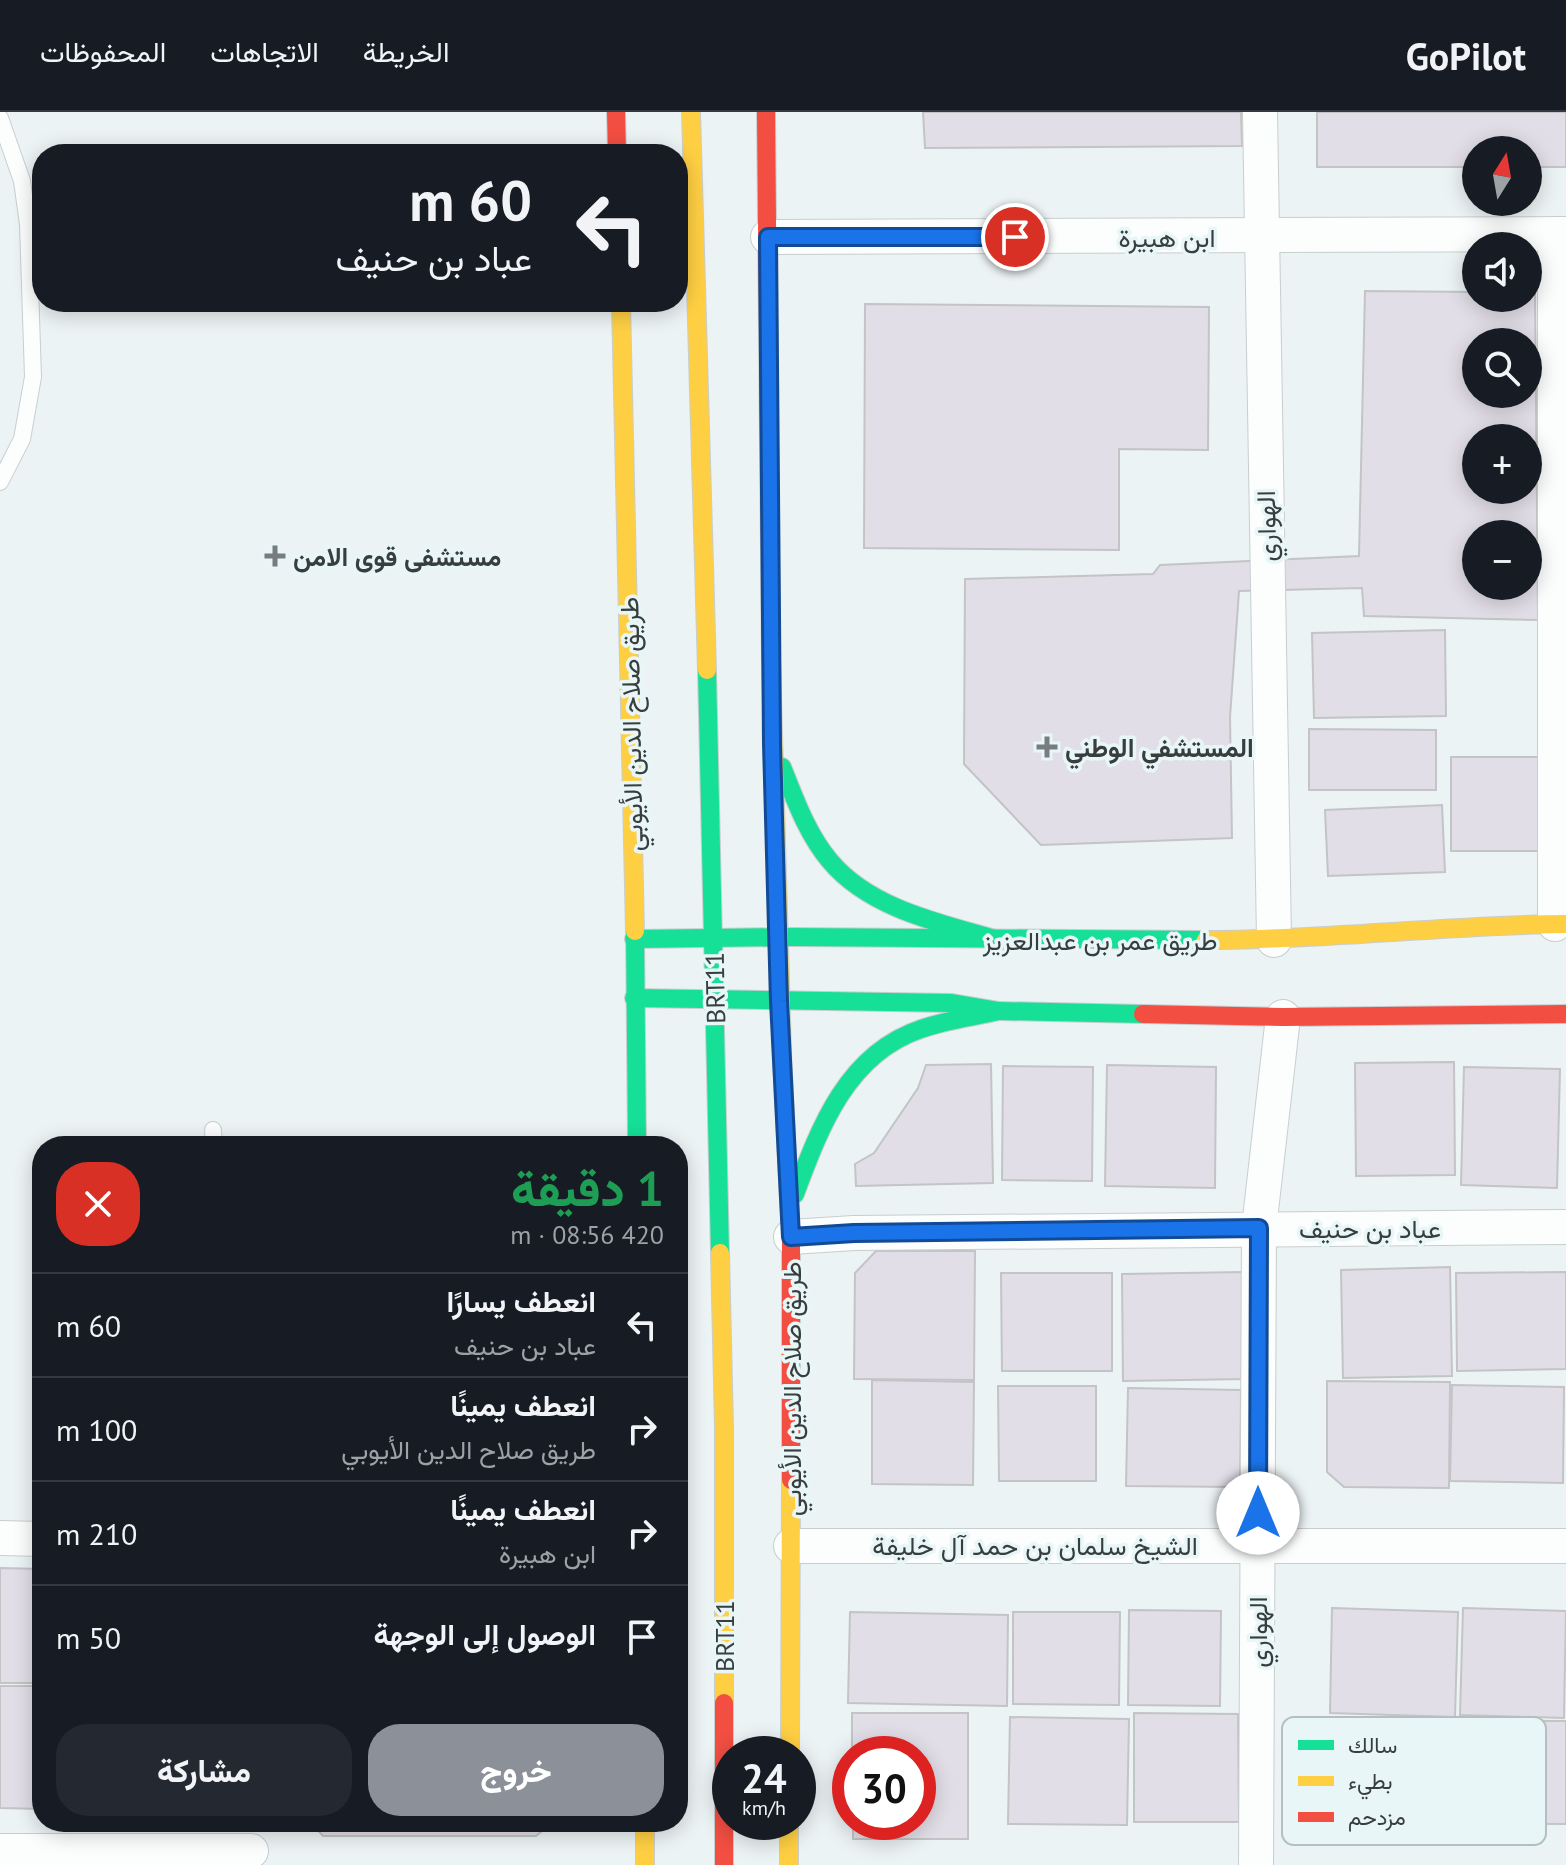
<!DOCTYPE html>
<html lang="ar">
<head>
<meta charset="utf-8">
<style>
	:root { --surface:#171b24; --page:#242831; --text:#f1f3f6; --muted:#9ea1a6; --line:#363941; --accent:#8c9099 }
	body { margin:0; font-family:"PT Sans",Vazirmatn,sans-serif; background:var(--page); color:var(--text); direction:rtl; height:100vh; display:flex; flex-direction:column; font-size:30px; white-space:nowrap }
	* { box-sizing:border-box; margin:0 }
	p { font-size:26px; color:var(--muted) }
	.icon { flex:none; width:44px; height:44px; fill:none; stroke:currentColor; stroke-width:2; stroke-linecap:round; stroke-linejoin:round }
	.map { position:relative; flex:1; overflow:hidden; direction:ltr }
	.sheet { position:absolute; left:32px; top:1024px; width:656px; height:696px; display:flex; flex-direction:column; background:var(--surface); border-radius:32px; box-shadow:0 4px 20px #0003; direction:rtl }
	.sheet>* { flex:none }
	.banner { position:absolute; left:32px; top:32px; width:656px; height:168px; border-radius:32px; box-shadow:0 4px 20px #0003; direction:rtl; background:#171b24; color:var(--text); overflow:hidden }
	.needle { width:52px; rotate:11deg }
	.tools { position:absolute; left:1462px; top:24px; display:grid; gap:16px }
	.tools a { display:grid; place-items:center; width:80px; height:80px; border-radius:50%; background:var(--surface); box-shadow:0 4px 20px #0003; font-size:40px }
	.speed { position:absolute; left:712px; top:1624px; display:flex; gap:16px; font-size:40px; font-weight:700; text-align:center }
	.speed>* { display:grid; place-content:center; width:104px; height:104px; border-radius:50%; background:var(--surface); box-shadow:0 4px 20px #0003; line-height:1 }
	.speed small { font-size:20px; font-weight:400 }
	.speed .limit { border:12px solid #d22; background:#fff; color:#111 }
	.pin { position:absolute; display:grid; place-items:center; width:68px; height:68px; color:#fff; margin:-34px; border:4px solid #fff; border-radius:50%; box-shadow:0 2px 8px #0007 }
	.me { position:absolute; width:88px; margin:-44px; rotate:0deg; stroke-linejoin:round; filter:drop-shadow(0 0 6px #0008) }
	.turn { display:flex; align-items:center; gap:28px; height:168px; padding:0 24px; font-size:36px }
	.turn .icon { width:104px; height:104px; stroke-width:2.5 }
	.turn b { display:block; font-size:56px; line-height:68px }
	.round { display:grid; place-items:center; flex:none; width:84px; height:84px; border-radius:32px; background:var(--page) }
	.summary { display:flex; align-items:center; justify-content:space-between; height:136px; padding:0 24px }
	h1 { font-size:48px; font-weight:800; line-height:60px; color:#1e9e55 }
	.cta { display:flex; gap:16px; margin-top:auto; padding:16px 24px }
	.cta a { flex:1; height:92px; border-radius:32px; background:var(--accent); color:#fff; font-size:32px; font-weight:800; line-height:92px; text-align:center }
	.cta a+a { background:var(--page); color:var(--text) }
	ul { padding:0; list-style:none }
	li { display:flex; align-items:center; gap:24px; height:104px; padding:0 24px; border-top:2px solid var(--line) }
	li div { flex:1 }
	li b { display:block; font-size:30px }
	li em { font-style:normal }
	header { display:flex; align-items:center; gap:48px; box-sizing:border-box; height:112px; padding:0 40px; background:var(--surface); border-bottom:2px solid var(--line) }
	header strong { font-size:38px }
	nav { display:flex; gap:44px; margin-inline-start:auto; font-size:28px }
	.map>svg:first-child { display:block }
</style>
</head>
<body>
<header>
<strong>GoPilot</strong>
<nav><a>الخريطة</a><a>الاتجاهات</a><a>المحفوظات</a></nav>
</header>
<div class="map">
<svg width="1566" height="1753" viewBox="0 0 1566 1753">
	<rect width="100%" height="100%" fill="#ecf3f4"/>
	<g fill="#e2dee7" stroke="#c2c4c5" stroke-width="2" fill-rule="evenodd">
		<polygon points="923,0 1241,0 1242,34 925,36"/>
		<polygon points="1317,0 1566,0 1566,55 1528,55 1528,38 1476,38 1476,55 1317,55"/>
		<path d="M1365,179L1476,180V186H1528V180H1535L1538,508L1364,504L1362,476L1239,479L1230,605L1232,726L1041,733L964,652L965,467L1153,462L1160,453L1359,444ZM1476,230H1528V282H1476ZM1476,326H1528V378H1476ZM1476,422H1528V474H1476Z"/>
		<polygon points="865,192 1209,195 1208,338 1119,337 1119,438 864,436"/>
		<polygon points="1445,518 1446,604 1314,606 1312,521"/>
		<polygon points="1309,617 1436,618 1436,678 1309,678"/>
		<rect x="1451" y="645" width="93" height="94"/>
		<polygon points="1442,693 1445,760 1328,764 1325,698"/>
		<polygon points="1454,950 1455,1063 1356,1064 1355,951"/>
		<polygon points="991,952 993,1071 856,1074 855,1052 874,1041 918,976 926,953"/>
		<polygon points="1107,953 1216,955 1215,1076 1105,1074"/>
		<polygon points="1003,954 1093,955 1092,1069 1002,1068"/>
		<polygon points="1464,955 1560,957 1557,1076 1461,1073"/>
		<polygon points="876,1139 975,1139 974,1268 854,1267 855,1161"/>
		<polygon points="1450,1155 1452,1264 1343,1266 1341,1158"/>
		<polygon points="1244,1160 1245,1267 1123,1269 1122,1162"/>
		<polygon points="1566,1160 1566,1257 1457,1259 1456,1161"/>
		<polygon points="1001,1161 1112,1161 1112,1259 1002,1259"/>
		<polygon points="872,1268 974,1270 973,1373 872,1372"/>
		<polygon points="1327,1269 1450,1270 1449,1376 1344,1375 1327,1360"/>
		<polygon points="1452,1273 1564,1275 1563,1371 1450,1369"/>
		<polygon points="998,1274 1096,1274 1096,1369 999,1369"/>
		<polygon points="1128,1276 1241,1278 1240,1375 1126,1374"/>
		<polygon points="0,1456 42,1457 42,1571 0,1571"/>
		<polygon points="1332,1496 1458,1500 1455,1605 1330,1601"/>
		<polygon points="1463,1496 1566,1499 1564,1606 1460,1603"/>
		<polygon points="1129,1498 1221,1499 1220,1594 1128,1593"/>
		<polygon points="850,1500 1008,1503 1007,1594 848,1591"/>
		<polygon points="1013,1500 1120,1500 1119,1593 1013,1592"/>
		<polygon points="0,1574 42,1574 42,1697 0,1696"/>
		<polygon points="852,1601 968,1601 968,1727 853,1727 853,1710 918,1710 918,1642 852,1642"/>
		<polygon points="1134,1601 1238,1602 1239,1710 1134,1710"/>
		<polygon points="1010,1605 1129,1607 1127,1713 1008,1712"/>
		<polygon points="1450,1608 1566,1609 1566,1712 1449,1711"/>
		<polygon points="553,1710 536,1724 323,1724 310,1710"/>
	</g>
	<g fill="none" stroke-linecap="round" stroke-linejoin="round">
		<defs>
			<g id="lane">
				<polyline points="0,6 22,69 28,112 33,265 22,327 0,370"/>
				<polyline points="213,1018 214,1034"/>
			</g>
			<g id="street">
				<polyline points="1260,0 1274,828"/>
				<polyline points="1555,122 1555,812"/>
				<polyline points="768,125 1566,122"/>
				<polyline points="791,1125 854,1121 1566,1115"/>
				<polyline points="0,1426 42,1427"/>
				<polyline points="791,1434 1566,1434"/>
				<polyline points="0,1739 251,1739"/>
				<polyline points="1256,1753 1259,1116 1283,905"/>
			</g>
			<g id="fast">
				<polyline points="707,558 720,1141"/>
				<path d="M782,655C795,687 807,722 830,749C871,798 944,812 1002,829"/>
				<polyline points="635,819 637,1034"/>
				<polyline points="634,827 793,825 1206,828"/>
				<polyline points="634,886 952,891 999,899 1143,902"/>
				<path d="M795,1082C820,1015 847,942 921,917C946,908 973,905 999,899"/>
			</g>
			<g id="slow">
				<polyline points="691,0 707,558"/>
				<polyline points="621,190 635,819"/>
				<polyline points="771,550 782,943"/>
				<path d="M1206,828C1326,828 1446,813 1566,812"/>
				<polyline points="720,1141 724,1315 724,1591"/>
				<polyline points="790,1642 791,1368"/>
				<polyline points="645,1710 645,1753"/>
				<polyline points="789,1710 789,1753"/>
			</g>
			<g id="jam">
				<polyline points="616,0 617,42"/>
				<polyline points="766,0 771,550"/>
				<polyline points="1143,902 1283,905 1566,902"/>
				<polyline points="782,943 791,1125 791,1368"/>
				<polyline points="724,1591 724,1753"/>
			</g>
		</defs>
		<use href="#lane" stroke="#c8cece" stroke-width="18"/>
		<use href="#street" stroke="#c8cece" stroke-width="36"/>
		<use href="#fast" stroke="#c8cece" stroke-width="20"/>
		<use href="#slow" stroke="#c8cece" stroke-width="20"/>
		<use href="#jam" stroke="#c8cece" stroke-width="20"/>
		<use href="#lane" stroke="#fcfdfd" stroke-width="16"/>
		<use href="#street" stroke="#fcfdfd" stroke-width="34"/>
		<use href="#fast" stroke="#16e098" stroke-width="18"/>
		<use href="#slow" stroke="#ffcf43" stroke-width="18"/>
		<use href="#jam" stroke="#f24e42" stroke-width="18"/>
	</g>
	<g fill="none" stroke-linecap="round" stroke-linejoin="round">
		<defs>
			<polyline id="route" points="1015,125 768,125 772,632 779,889 791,1125 854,1121 1259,1116 1258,1401"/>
		</defs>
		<use href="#route" stroke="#114b97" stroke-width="20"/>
		<use href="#route" stroke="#1a73e8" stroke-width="14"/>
	</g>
	<g fill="#777d7e" stroke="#e8f6f7" stroke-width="3">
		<path d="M271 432h8v8h8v8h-8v8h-8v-8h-8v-8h8z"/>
		<path d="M1043 623h8v8h8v8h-8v8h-8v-8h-8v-8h8z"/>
	</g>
	<g text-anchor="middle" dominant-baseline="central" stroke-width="7" stroke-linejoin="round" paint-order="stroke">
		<g font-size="26" fill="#383e3e" stroke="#e8f6f7">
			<text x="1167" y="125">ابن هبيرة</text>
			<text transform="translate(1266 414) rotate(-91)">الهواري</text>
			<text transform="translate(631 612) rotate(-91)">طريق صلاح الدين الأيوبي</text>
			<text x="1100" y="828">طريق عمر بن عبدالعزيز</text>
			<text transform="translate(715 876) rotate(-91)">BRT11</text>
			<text x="1370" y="1116">عباد بن حنيف</text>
			<text transform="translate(791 1277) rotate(-90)">طريق صلاح الدين الأيوبي</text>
			<text x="1035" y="1433">الشيخ سلمان بن حمد آل خليفة</text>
			<text transform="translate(1257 1520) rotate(-90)">الهواري</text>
			<text transform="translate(724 1524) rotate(-90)">BRT11</text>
		</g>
		<g font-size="26" font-weight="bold" fill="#383e3e" stroke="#e8f6f7" text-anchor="start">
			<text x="293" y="444">مستشفى قوى الامن</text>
			<text x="1065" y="635">المستشفي الوطني</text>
		</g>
	</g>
	<rect x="1282" y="1605" width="264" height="128" rx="12" fill="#e8f6f7" stroke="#b3bfc0" stroke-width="2"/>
	<rect x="1298" y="1628" width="36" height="10" fill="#16e098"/>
	<rect x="1298" y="1664" width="36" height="10" fill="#ffcf43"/>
	<rect x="1298" y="1700" width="36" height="10" fill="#f24e42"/>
	<g font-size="22" fill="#383e3e">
		<text x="1348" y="1641">سالك</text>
		<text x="1348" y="1677">بطيء</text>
		<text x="1348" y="1713">مزدحم</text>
	</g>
</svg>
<div class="tools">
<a><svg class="needle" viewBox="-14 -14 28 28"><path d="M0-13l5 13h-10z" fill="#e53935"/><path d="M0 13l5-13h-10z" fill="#9ea1a6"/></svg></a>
<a><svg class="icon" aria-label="sound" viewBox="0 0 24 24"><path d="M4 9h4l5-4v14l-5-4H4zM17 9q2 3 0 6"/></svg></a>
<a><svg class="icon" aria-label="search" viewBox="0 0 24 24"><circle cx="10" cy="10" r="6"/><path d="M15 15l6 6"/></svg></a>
<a>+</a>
<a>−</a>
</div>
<div class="speed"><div>24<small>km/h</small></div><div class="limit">30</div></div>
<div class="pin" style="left:1015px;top:125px;background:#d93025"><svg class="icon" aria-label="arrive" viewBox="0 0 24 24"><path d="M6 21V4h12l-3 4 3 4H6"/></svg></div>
<svg class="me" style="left:1258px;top:1401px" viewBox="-20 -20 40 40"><circle r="19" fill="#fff"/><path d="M0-13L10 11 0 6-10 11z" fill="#1a73e8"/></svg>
<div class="banner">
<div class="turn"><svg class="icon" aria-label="left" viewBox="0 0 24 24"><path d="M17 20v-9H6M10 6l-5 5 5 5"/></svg><div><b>60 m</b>عباد بن حنيف</div></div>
</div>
<section class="sheet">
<div class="summary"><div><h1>1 دقيقة</h1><p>420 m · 08:56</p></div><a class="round" style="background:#d93025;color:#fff"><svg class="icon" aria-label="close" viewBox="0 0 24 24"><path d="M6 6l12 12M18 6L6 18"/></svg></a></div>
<ul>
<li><svg class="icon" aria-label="left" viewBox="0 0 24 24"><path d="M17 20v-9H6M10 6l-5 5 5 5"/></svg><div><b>انعطف يسارًا</b><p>عباد بن حنيف</p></div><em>60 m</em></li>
<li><svg class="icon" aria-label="right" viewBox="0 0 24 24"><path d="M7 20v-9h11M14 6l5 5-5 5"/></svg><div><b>انعطف يمينًا</b><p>طريق صلاح الدين الأيوبي</p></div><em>100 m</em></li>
<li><svg class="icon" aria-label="right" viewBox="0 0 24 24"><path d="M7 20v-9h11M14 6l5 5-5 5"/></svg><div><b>انعطف يمينًا</b><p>ابن هبيرة</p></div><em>210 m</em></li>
<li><svg class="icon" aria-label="arrive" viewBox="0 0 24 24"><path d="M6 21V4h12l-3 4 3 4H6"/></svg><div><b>الوصول إلى الوجهة</b></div><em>50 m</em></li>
</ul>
<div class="cta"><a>خروج</a><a>مشاركة</a></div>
</section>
</div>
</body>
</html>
